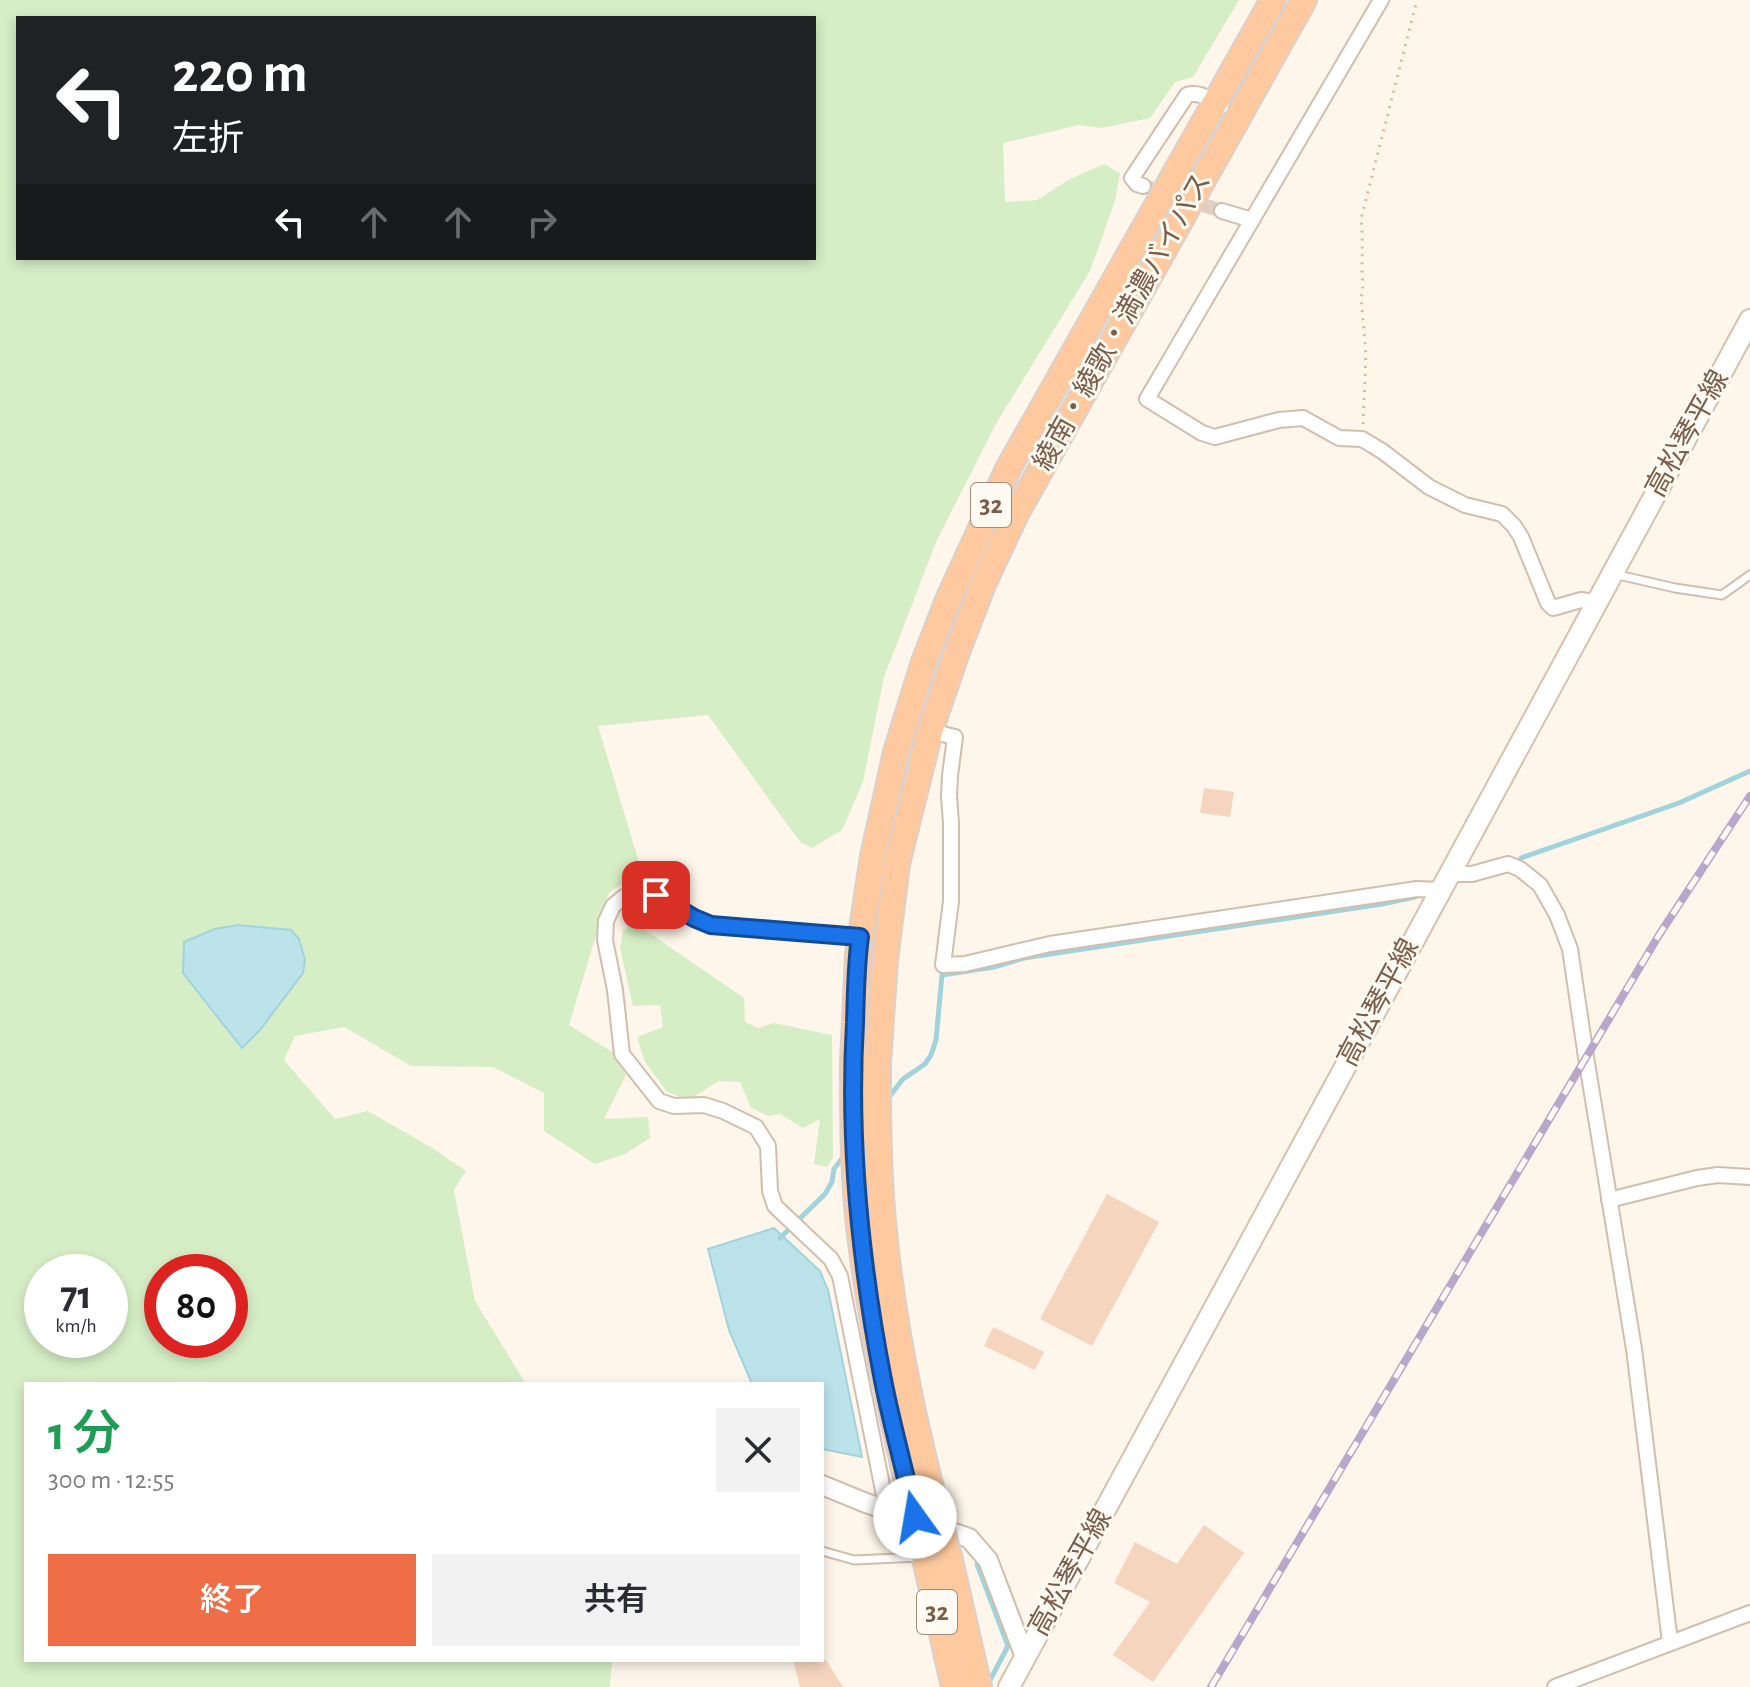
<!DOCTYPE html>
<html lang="ja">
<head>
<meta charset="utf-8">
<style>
	:root { --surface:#fff; --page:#f2f2f3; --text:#2b2b33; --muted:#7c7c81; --accent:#ef6e48 }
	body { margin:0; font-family:"Alegreya Sans","Noto Sans JP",sans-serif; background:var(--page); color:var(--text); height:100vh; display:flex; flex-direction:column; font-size:30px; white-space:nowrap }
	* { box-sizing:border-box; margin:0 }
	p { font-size:26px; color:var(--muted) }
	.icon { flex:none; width:44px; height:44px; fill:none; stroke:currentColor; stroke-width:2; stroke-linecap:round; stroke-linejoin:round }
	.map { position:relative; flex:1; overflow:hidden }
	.details { position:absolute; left:24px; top:1382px; width:800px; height:280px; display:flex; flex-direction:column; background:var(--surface); border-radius:0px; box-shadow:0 4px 12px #0003 }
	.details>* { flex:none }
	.banner { position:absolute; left:16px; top:16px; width:800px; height:244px; border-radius:0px; box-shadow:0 4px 12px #0003; background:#202124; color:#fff; overflow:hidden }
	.speed { position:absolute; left:24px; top:1254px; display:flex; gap:16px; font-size:40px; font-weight:700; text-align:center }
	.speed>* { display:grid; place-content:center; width:104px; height:104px; border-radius:50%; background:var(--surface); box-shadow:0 4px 12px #0003; line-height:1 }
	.speed small { font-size:20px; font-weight:400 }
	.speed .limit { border:12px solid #d22; background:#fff; color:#111 }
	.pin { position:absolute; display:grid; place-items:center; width:68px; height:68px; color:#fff; margin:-34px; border-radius:16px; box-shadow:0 4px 12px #0006 }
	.me { position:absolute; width:88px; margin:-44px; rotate:347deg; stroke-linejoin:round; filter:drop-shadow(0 0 6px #0008) }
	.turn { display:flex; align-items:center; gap:28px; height:168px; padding:0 24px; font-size:36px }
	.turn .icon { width:104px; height:104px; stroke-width:2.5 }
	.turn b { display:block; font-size:56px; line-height:68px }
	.lanes { display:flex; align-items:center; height:76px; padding:0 24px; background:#0003; justify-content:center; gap:40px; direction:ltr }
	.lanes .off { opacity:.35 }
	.round { display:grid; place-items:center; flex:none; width:84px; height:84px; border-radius:0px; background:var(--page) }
	.overview { display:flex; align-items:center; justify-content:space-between; height:136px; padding:0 24px }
	h1 { font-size:48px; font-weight:600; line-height:60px; color:#1e9e55 }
	.button { display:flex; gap:16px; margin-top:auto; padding:16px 24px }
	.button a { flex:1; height:92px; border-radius:0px; background:var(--accent); color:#fff; font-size:32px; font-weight:600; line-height:92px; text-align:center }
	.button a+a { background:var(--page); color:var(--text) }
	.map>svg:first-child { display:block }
</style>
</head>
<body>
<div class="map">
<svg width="1750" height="1687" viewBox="0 0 1750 1687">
	<rect width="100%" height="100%" fill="#fef6ea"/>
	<g fill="#d6eec6" fill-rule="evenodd">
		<path d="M0,0H1239L1193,77L1175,82L1150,118L1102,128L1079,125L1003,143L1005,202L1037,200L1070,179L1104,164L1120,173L1115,201L1090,271L997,422L937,540L884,677L863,782L842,830L812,848L800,842L708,715L598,726L642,872L609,892L569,1025L614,1053L626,1075L604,1119L648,1117L650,1138L625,1154L595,1164L544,1131V1093L493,1067L411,1066L344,1027L295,1036L284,1060L335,1119L368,1111L434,1149L466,1171L454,1190L475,1301L526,1384H26V1660H612L610,1687H0ZM18,18H814V258H18ZM238,925L291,930L303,973L260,1030L242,1048ZM42,1272H110V1340H42ZM162,1272H230V1340H162Z"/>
		<polygon points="635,923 744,998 745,1022 758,1028 774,1023 832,1035 833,1158 827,1167 814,1164 820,1119 803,1128 780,1114 768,1116 751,1108 740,1082 719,1081 688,1100 667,1092 645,1062 637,1037 663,1027 660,1005 633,1006 620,948 623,931"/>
	</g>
	<g fill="#bce3ea" stroke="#a1d3dd" stroke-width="2">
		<polygon points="238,925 291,930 299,939 305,960 303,973 260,1030 242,1048 183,973 184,942 215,929"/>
		<polygon points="774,1228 820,1271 828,1290 862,1457 822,1449 822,1384 752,1384 729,1330 708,1249"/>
	</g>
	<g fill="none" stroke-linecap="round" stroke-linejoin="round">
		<g stroke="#a1d3dd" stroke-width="5">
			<polyline points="1521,858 1679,803 1750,771"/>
			<polyline points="886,1101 903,1079 925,1064 931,1055 936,1040 942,975 994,967 1024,958 1382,904 1415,897"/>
			<polyline points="780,1238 825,1194 832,1182 834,1169 844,1156"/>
			<polyline points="977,1564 1008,1646 987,1686"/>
		</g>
	</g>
	<g fill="#f6d5bf">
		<polygon points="1204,788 1234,792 1230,817 1200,813"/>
		<polygon points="1107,1194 1159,1222 1092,1346 1040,1319"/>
		<polygon points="993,1327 1044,1352 1035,1370 984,1346"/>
		<polygon points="1204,1525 1244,1553 1153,1682 1113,1655 1150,1602 1114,1583 1135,1542 1177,1564"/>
		<polygon points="793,1660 826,1660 843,1687 800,1687"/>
	</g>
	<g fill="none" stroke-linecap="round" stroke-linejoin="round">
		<polyline stroke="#ded0c2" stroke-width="14" stroke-dasharray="14 7" stroke-linecap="butt" points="1143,186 1222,211"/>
		<defs>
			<g id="service">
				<polyline points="1614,574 1675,588 1722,595 1750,575"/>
				<polyline points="822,1551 854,1560 919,1557"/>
			</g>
			<g id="minor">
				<polyline points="1381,0 1147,399 1202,433 1215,437 1279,420 1303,418 1339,438 1362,439 1382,451 1429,487 1465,505 1502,514 1514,526 1521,537 1548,603 1553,608 1581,600 1596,602"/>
				<path d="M1143,186L1137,184L1132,178L1187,95C1201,91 1209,100 1221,106"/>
				<polyline points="1222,211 1252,220"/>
				<polyline points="930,731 955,737 950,776 949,796 951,823 951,901 943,965 965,964 1050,944 1417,889 1441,890"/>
				<polyline points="1449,874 1472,874 1508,864 1520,869 1540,885 1557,915 1570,949 1586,1057 1634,1349 1670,1642"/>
				<polyline points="860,937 711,925 694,918 656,895 639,892 624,897 613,906 606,921 605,940 615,990 622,1054 659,1101 674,1106 704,1105 723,1111 756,1127 768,1146 770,1191 775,1206 831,1259 840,1276 887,1510"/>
				<polyline points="1609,1200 1697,1178 1718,1175 1750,1177"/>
				<polyline points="1555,1687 1750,1613"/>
			</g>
			<polyline id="tertiary" points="822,1485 866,1503 969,1538 988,1560 1025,1657"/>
			<polyline id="secondary" points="1009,1687 1750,320"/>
			<g id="trunk">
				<polyline points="853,1062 858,955 873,856 896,752 924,662 948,600 1008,469 1273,0"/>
				<polyline points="878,1063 885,960 897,864 930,731 957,652 984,582 1016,514 1304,0"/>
				<polyline points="920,1537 954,1687"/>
				<polyline points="949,1556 979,1687"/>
			</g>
		</defs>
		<use href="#service" stroke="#d2beae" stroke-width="11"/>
		<use href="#minor" stroke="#d2beae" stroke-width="18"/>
		<use href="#tertiary" stroke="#d2beae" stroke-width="22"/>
		<use href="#secondary" stroke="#d8c0ad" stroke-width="24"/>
		<use href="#trunk" stroke="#dad1cc" stroke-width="28"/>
		<path stroke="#dcb8a1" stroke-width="3" stroke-dasharray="2 6" stroke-linecap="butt" d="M1363,424L1366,354L1361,297C1364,288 1362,281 1362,271C1362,253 1363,237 1361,219L1417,0"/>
		<use href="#service" stroke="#fff" stroke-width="7"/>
		<use href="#minor" stroke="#fff" stroke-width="14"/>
		<use href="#tertiary" stroke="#fff" stroke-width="18"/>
		<use href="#secondary" stroke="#fff" stroke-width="20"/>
		<use href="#trunk" stroke="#fec99e" stroke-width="24"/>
		<defs>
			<polyline id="rail" points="1211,1687 1659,935 1750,796"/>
		</defs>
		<use href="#rail" stroke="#baa6ca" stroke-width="8"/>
		<use href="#rail" stroke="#fffaf2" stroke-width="5" stroke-dasharray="15" stroke-linecap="butt"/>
		<defs>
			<g id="trunk-bridge">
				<path d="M853,1062C853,1117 853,1172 859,1226C871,1333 896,1433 920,1537"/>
				<path d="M878,1063C878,1116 878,1169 883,1221C893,1334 919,1447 949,1556"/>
			</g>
		</defs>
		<use href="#trunk-bridge" stroke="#dad1cc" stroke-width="28" stroke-linecap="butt"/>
		<use href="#trunk-bridge" stroke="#fec99e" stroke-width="24"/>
	</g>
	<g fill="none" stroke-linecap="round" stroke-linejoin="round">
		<defs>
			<path id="route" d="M656,895L694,918L711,925L860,937C856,966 856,994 855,1023C848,1144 860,1261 883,1380C892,1426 905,1471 915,1517"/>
		</defs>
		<use href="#route" stroke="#114b97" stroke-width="20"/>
		<use href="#route" stroke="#1a73e8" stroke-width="14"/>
	</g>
	<g text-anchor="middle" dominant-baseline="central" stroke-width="6" stroke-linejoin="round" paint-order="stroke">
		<g fill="#fffaf2" stroke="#a38b7c" stroke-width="2">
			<rect x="971" y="483" width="40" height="44" rx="6"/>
			<rect x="917" y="1590" width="40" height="44" rx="6"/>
		</g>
		<g font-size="26" font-weight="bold" fill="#7c5c4a">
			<text x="991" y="505">32</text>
			<text x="937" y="1612">32</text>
		</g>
		<g font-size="28" fill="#7c5c4a" stroke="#fffaf2">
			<text transform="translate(1123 322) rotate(-61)">綾南・綾歌・満濃バイパス</text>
			<text transform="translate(1688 434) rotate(-61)">高松琴平線</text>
			<text transform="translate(1379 1003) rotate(-62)">高松琴平線</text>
			<text transform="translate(1071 1573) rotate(-61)">高松琴平線</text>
		</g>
	</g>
</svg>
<div class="speed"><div>71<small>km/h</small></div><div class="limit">80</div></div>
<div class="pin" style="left:656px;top:895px;background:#d93025"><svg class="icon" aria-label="arrive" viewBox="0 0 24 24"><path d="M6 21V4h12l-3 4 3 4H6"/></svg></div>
<svg class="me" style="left:915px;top:1517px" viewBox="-20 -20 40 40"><circle r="19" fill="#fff"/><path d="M0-13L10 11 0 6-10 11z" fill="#1a73e8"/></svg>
<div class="banner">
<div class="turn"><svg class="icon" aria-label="left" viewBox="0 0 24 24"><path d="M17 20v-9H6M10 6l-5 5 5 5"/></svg><div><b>220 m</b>左折</div></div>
<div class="lanes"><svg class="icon" aria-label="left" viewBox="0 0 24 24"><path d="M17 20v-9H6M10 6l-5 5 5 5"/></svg><svg class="icon off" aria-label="ahead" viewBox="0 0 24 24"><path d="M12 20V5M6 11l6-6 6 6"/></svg><svg class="icon off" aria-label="ahead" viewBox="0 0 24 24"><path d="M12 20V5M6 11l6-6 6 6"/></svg><svg class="icon off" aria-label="right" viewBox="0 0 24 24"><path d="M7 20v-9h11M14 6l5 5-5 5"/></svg></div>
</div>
<section class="details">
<div class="overview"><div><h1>1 分</h1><p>300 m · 12:55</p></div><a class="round"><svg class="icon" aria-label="close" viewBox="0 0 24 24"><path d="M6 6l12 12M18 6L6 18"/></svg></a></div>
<div class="button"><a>終了</a><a>共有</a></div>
</section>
</div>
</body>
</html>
